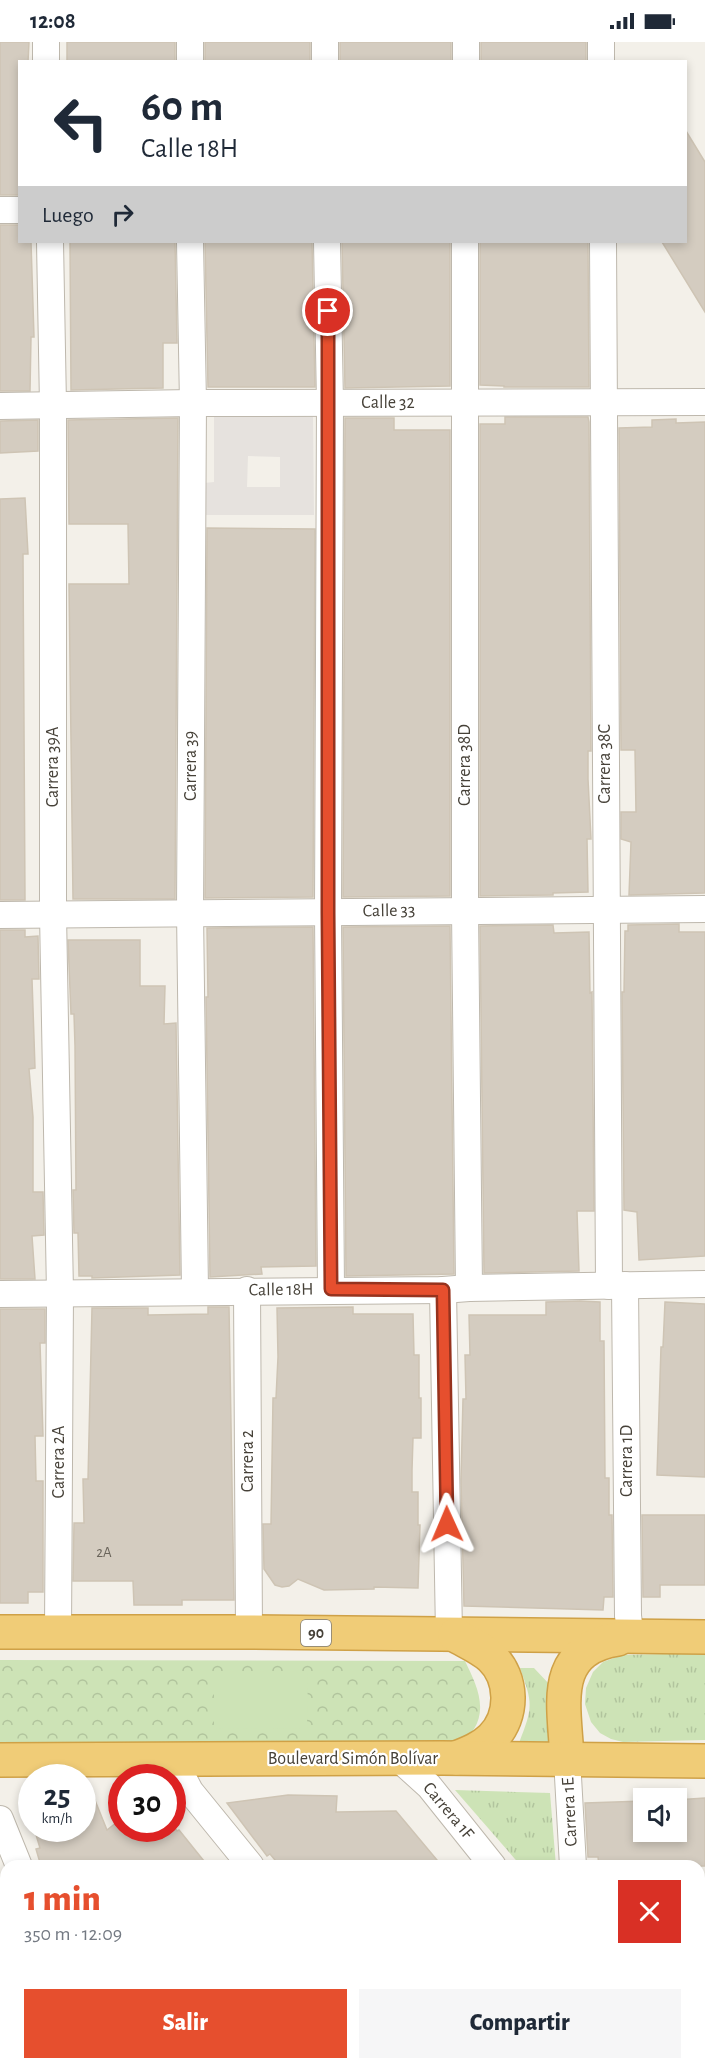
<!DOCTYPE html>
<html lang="es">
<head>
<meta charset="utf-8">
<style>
	:root { --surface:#fff; --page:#f6f6f7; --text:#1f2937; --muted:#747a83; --accent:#e64f2e }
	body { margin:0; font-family:"Alegreya Sans",sans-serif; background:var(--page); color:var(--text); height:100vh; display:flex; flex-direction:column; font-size:22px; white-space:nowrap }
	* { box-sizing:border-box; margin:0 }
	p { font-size:20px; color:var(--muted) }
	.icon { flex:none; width:33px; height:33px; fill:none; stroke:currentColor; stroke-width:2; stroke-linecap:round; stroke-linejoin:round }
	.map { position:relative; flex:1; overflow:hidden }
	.panel { position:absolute; left:0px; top:1818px; width:705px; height:210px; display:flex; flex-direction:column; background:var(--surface); border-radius:18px 18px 0 0; box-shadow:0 3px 9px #0003 }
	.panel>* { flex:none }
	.banner { position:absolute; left:18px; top:18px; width:669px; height:183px; border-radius:0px; box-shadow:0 3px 9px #0003; background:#fff; color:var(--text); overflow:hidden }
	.fabs { position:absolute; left:633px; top:1746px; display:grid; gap:12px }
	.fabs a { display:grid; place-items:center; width:54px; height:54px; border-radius:0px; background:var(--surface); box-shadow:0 3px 9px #0003; font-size:30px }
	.speed { position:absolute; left:18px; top:1722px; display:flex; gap:12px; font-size:30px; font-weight:700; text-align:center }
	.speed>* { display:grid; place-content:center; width:78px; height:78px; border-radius:50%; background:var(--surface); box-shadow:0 3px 9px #0003; line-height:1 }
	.speed small { font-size:15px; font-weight:400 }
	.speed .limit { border:9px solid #d22; background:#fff; color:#111 }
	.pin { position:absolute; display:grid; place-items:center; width:51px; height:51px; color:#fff; margin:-26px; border:3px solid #fff; border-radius:50%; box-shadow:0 2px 6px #0007 }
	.me { position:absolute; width:66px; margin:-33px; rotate:359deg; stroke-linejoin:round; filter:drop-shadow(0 0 4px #0008) }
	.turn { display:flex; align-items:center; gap:21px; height:126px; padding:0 24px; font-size:27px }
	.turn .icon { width:78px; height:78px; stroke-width:2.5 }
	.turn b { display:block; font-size:42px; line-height:51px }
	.then { display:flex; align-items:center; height:57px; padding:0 24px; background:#0003; gap:12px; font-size:22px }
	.round { display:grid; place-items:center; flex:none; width:63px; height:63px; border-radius:0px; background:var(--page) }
	.head { display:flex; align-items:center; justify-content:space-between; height:102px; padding:0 24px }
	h1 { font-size:36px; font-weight:800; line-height:45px; color:var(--accent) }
	.button { display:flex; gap:12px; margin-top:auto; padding:12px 24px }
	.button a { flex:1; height:69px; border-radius:0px; background:var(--accent); color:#fff; font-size:24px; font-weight:800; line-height:69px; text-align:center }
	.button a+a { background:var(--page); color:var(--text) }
	.status { display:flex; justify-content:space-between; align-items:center; height:42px; padding:0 30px; background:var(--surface); direction:ltr }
	.status svg { height:16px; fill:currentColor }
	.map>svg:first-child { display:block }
</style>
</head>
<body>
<div class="status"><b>12:08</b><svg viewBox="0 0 49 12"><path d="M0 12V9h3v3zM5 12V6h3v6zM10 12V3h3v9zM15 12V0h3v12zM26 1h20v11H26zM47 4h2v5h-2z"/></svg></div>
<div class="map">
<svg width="705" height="2028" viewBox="0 0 705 2028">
	<defs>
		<pattern id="grass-tufts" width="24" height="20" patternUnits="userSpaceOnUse" patternTransform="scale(1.5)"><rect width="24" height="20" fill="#cde3b6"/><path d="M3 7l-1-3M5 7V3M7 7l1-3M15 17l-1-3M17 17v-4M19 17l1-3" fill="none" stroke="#b1c49d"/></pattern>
		<pattern id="park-crowns" width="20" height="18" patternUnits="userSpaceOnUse" patternTransform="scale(1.5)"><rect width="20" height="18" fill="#cde3b6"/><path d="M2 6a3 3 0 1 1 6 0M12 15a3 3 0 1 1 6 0" fill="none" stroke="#b1c49d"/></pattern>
	</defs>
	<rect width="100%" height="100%" fill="#f3f0e9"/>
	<path fill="#e6e2de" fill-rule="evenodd" d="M214,375H313L314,473H204V441L214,440ZM248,414L280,415V445H247Z"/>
	<g fill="url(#grass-tufts)">
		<polygon points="705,1611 705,1698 623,1700 611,1697 600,1691 591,1680 585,1662 586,1646 593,1630 603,1620 622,1613"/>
		<path d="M520,1626H534L551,1644L552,1701H519C533,1665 533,1662 520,1626Z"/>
		<polygon points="455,1748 550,1751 556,1824 521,1824"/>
	</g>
	<path fill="url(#park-crowns)" d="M0,1618L465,1619C475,1640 488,1664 474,1687C471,1692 465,1697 461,1701L0,1705Z"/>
	<polygon fill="#cde3b6" points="214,1629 308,1629 307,1687 214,1686"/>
	<g fill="#d4ccc0" stroke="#cec4b4" stroke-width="1.5">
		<polygon points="0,0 29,0 28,20 20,20 20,153 0,153"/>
		<rect x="67" y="0" width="108" height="20"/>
		<rect x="205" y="0" width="105" height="20"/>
		<rect x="340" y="0" width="111" height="20"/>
		<rect x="481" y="0" width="105" height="20"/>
		<polygon points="686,89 705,120 705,270 662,200 686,200"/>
		<polygon points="0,183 20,183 20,200 31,200 34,295 31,295 30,349 0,349"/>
		<polygon points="70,200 175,200 177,301 163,301 163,346 71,348"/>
		<polygon points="205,200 312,200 315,345 208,345"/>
		<polygon points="342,200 450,200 450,344 345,346"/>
		<polygon points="480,200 588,200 589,345 504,345 504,344 480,343"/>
		<polygon points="505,375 588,375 589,380 591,709 588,709 588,737 591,797 587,797 588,850 553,851 553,853 480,854 480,382 505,382"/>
		<polygon points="178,376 175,857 73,857 69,542 129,542 128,482 69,482 68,378"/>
		<polygon points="345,376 394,376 394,388 450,388 450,854 343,855"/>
		<polygon points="676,377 676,381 705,380 705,851 629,853 631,800 621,797 621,770 636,770 635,708 621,708 619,386 652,385 652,378"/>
		<polygon points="38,378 38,409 0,411 0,379"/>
		<polygon points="25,456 28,512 23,512 25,858 0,858 0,457"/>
		<polygon points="207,486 315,487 313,855 205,856"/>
		<polygon points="679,882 679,890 705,890 705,1214 639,1218 637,1170 624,1168 622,950 624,950 625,889 628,889 628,883"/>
		<polygon points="553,883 554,891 589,890 590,951 592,950 594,1169 577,1169 579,1229 484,1231 480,884"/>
		<polygon points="450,884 454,1232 346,1234 343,885"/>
		<polygon points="313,885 316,1224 261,1225 262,1232 210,1235 206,955 208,955 207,886"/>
		<polygon points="0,888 25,888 25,895 38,894 39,937 32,937 35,1026 29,1027 33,1075 33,1150 43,1150 44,1193 32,1194 35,1237 0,1237"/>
		<polygon points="68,898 140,898 140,944 165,944 164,982 176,981 180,1233 92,1236 92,1234 79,1234 78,1191 74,1191 73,1148 76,1148 75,1004 74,972 71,972"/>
		<polygon points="580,1259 600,1260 600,1299 604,1299 605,1436 609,1436 609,1473 612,1473 613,1555 604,1555 603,1568 464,1564 461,1438 463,1357 466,1357 465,1313 470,1313 469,1273 546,1273 546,1260"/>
		<polygon points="665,1260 705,1262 705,1435 657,1433 661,1305 663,1305"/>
		<polygon points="208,1265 229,1265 234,1558 182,1558 182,1563 134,1563 133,1539 73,1539 74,1481 84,1481 83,1437 88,1437 92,1266 148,1266 148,1273 208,1272"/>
		<polygon points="353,1265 353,1272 413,1272 414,1313 419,1313 419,1356 421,1356 421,1396 413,1396 412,1428 412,1450 418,1450 418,1483 420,1483 418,1546 374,1545 374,1547 324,1548 298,1537 289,1544 282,1545 275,1543 264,1527 263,1482 271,1482 273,1356 276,1356 278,1315 277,1266"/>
		<polygon points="0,1267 45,1267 45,1301 40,1301 43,1394 35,1394 36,1439 43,1439 43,1550 28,1550 28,1561 0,1561"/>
		<polygon points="642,1473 705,1473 705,1543 660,1543 660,1555 643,1555"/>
		<polygon points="82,1736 86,1736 107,1788 122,1776 122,1786 175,1786 177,1789 179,1788 208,1824 41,1824 36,1807 40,1806 34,1786 82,1786"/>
		<polygon points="288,1753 337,1754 336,1770 396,1769 442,1824 280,1824 270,1812 267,1814 227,1761"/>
		<polygon points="705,1756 705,1824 599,1824 598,1815 588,1815 585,1761 644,1759 644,1790 676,1790 676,1758"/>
	</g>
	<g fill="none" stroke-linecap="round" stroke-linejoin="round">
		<defs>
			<g id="minor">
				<polyline points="46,0 46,20"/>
				<polyline points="325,0 325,20"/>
				<polyline points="601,0 601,20"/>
				<polyline points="190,20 190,0"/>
				<polyline points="466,20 466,0"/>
				<polyline points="0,168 20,168"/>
				<polyline points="50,200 53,363 53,872 60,1251 58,1590"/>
				<polyline points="190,200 193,361 190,870 195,1249"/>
				<polyline points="327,200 330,361 328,871 331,1247"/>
				<polyline points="465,200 465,868 469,1246"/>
				<polyline points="603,200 609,1244"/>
				<polyline points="0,364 193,361 705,360"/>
				<polyline points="0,873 705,867"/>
				<polyline points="625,1243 628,1574 631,1595"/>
				<polyline points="247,1248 249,1590"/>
				<polyline points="443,1248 449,1592"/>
				<polyline points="0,1252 443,1248 469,1246 705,1242"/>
				<polyline points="173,1716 190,1749 251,1824"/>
				<polyline points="399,1717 429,1744 493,1824"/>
				<polyline points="567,1717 573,1824"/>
				<polyline points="0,1777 19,1824"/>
				<polyline points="0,1913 6,1913"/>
				<polyline points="161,2022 166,2028"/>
				<polyline points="410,2022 415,2028"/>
				<polyline points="647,2022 652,2028"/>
			</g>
			<g id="highway">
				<polyline points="0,1590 249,1590 705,1595"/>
				<path d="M455,1593C467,1600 481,1606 491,1615C513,1636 514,1674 492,1696C482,1706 469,1711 456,1716"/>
				<path d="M567,1717C565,1665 548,1608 618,1597"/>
				<polyline points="0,1718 442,1716 705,1719"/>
			</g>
		</defs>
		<use href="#minor" stroke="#beb8ad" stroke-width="28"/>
		<use href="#highway" stroke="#cfa147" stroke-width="36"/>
		<use href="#minor" stroke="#fff" stroke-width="26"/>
		<use href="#highway" stroke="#f0cc77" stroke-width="33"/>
	</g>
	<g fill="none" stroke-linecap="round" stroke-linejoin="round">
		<defs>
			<polyline id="route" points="328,269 328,871 331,1247 443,1248 447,1482"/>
		</defs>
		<use href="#route" stroke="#96331e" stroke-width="15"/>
		<use href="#route" stroke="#e64f2e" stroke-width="10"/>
	</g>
	<g text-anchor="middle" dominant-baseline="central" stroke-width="4.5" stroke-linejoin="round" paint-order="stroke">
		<g font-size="15" fill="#6a645a">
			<text x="104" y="1510">2A</text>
		</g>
		<rect fill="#fff" stroke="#7e7a74" stroke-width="1.5" x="301" y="1578" width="30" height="26" rx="4.5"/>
		<g font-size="16" font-weight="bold" fill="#464138">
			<text x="316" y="1591">90</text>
		</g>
		<g font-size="18" fill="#464138" stroke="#fff">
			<text x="388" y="361">Calle 32</text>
			<text transform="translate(605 722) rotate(-90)">Carrera 38C</text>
			<text transform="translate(465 723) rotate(-90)">Carrera 38D</text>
			<text transform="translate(191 724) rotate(-90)">Carrera 39</text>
			<text transform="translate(53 725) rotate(-90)">Carrera 39A</text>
			<text transform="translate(389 869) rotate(-1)">Calle 33</text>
			<text transform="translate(281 1248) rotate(-1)">Calle 18H</text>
			<text transform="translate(248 1419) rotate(-90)">Carrera 2</text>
			<text transform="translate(627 1419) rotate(-90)">Carrera 1D</text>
			<text transform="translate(59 1420) rotate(-90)">Carrera 2A</text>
			<text x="353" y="1717">Boulevard Simón Bolívar</text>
			<text transform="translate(448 1769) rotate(50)">Carrera 1F</text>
			<text transform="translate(570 1770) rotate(-93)">Carrera 1E</text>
		</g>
	</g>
</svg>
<div class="fabs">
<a><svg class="icon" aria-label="sound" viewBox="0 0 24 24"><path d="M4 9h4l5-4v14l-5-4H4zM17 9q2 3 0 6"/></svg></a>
</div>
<div class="speed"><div>25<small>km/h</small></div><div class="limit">30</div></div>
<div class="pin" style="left:328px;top:269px;background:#d93025"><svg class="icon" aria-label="arrive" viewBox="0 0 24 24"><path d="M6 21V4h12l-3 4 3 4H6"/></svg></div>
<svg class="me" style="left:447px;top:1482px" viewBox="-20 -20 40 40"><path d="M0-17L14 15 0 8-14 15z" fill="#e64f2e" stroke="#fff" stroke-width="4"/></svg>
<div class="banner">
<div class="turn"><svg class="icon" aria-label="left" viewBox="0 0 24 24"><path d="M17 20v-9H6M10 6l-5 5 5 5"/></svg><div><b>60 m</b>Calle 18H</div></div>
<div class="then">Luego<svg class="icon" aria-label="right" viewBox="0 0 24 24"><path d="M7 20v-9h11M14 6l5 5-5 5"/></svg></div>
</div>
<section class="panel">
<div class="head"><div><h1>1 min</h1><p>350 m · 12:09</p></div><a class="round" style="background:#d93025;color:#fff"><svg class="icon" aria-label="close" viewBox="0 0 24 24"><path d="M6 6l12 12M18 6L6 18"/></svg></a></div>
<div class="button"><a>Salir</a><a>Compartir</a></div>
</section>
</div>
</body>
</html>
